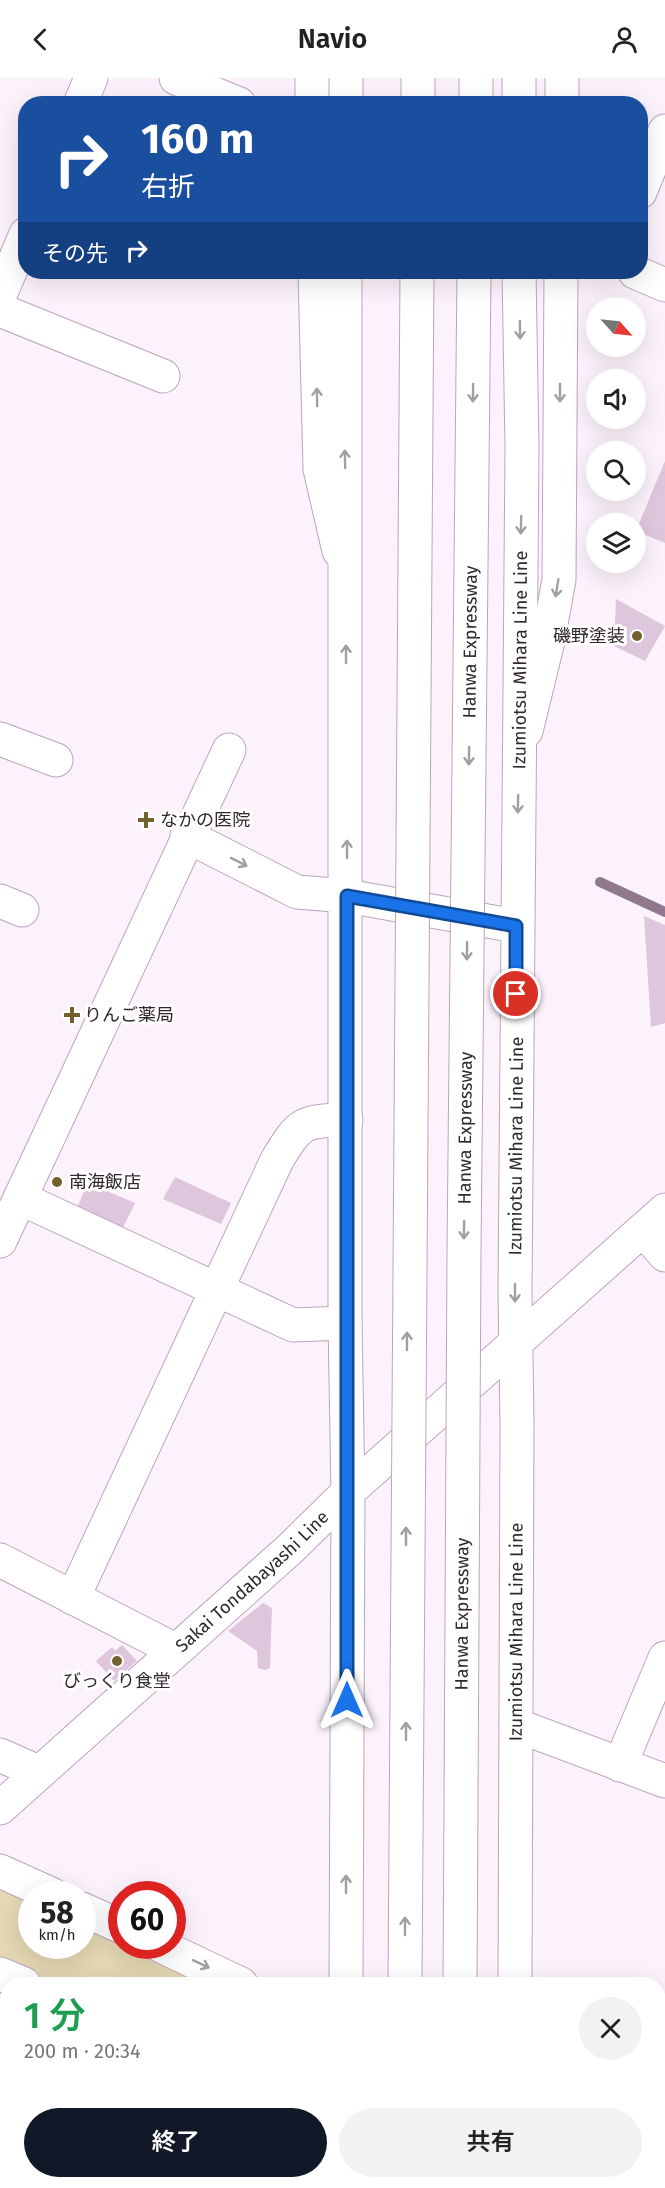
<!DOCTYPE html>
<html lang="ja">
<head>
<meta charset="utf-8">
<style>
	:root { --surface:#fff; --page:#f2f2f2; --text:#222; --muted:#767676; --accent:#111827 }
	body { margin:0; font-family:"Fira Sans","Noto Sans JP",sans-serif; background:var(--page); color:var(--text); height:100vh; display:flex; flex-direction:column; font-size:22px; white-space:nowrap }
	* { box-sizing:border-box; margin:0 }
	p { font-size:20px; color:var(--muted) }
	.icon { flex:none; width:33px; height:33px; fill:none; stroke:currentColor; stroke-width:2; stroke-linecap:round; stroke-linejoin:round }
	.map { position:relative; flex:1; overflow:hidden }
	.panel { position:absolute; left:0px; top:1899px; width:666px; height:212px; display:flex; flex-direction:column; background:var(--surface); border-radius:24px 24px 0 0; box-shadow:0 6px 24px #0002 }
	.panel>* { flex:none }
	.guide { position:absolute; left:18px; top:18px; width:630px; height:183px; border-radius:24px; box-shadow:0 6px 24px #0002; background:#1a4fa0; color:#fff; overflow:hidden }
	.needle { width:39px; rotate:117deg }
	.controls { position:absolute; left:586px; top:219px; display:grid; gap:12px }
	.controls a { display:grid; place-items:center; width:60px; height:60px; border-radius:50%; background:var(--surface); box-shadow:0 6px 24px #0002; font-size:30px }
	.speed { position:absolute; left:18px; top:1803px; display:flex; gap:12px; font-size:30px; font-weight:700; text-align:center }
	.speed>* { display:grid; place-content:center; width:78px; height:78px; border-radius:50%; background:var(--surface); box-shadow:0 6px 24px #0002; line-height:1 }
	.speed small { font-size:15px; font-weight:400 }
	.speed .limit { border:9px solid #d22; background:#fff; color:#111 }
	.pin { position:absolute; display:grid; place-items:center; width:51px; height:51px; color:#fff; margin:-26px; border:3px solid #fff; border-radius:50%; box-shadow:0 2px 6px #0007 }
	.me { position:absolute; width:66px; margin:-33px; rotate:0deg; stroke-linejoin:round; filter:drop-shadow(0 0 4px #0008) }
	.turn { display:flex; align-items:center; gap:21px; height:126px; padding:0 24px; font-size:27px }
	.turn .icon { width:78px; height:78px; stroke-width:2.5 }
	.turn b { display:block; font-size:42px; line-height:51px }
	.then { display:flex; align-items:center; height:57px; padding:0 24px; background:#0003; gap:12px; font-size:22px }
	.round { display:grid; place-items:center; flex:none; width:63px; height:63px; border-radius:32px; background:var(--page) }
	.head { display:flex; align-items:center; justify-content:space-between; height:102px; padding:0 24px }
	h1 { font-size:36px; font-weight:600; line-height:45px; color:#1e9e55 }
	.action { display:flex; gap:12px; margin-top:auto; padding:12px 24px }
	.action a { flex:1; height:69px; border-radius:36px; background:var(--accent); color:#fff; font-size:24px; font-weight:600; line-height:69px; text-align:center }
	.action a+a { background:var(--page); color:var(--text) }
	header { display:flex; justify-content:space-between; align-items:center; height:78px; padding:0 24px; background:var(--surface); font-size:27px; font-weight:600 }
	.map>svg:first-child { display:block }
</style>
</head>
<body>
<header><svg class="icon" aria-label="back" viewBox="0 0 24 24"><path d="M15 5l-7 7 7 7"/></svg>Navio<svg class="icon" aria-label="person" viewBox="0 0 24 24"><circle cx="12" cy="8" r="4"/><path d="M4 21q1-7 8-7t8 7"/></svg></header>
<div class="map">
<svg width="665" height="2110" viewBox="0 0 665 2110">
	<rect width="100%" height="100%" fill="#fcf2fb"/>
	<polygon fill="#e5d8b3" points="6,1812 31,1824 32,1868 82,1868 83,1847 121,1865 122,1868 128,1868 213,1906 57,1906 0,1881 0,1813"/>
	<g fill="none" stroke-linecap="round" stroke-linejoin="round">
		<polyline stroke="#90798e" stroke-width="10" points="600,804 665,834"/>
	</g>
	<g fill="#dec6dc">
		<polygon points="665,383 665,465 636,453"/>
		<polygon points="616,521 665,548 645,583 614,568"/>
		<polygon points="644,838 665,847 665,945 651,949"/>
		<polygon points="175,1099 231,1125 221,1146 163,1121"/>
		<polygon points="88,1105 135,1125 122,1152 76,1132"/>
		<polygon points="263,1525 272,1530 270,1590 265,1592 258,1590 257,1573 228,1553"/>
		<polygon points="122,1567 137,1583 114,1603 96,1583 112,1569 115,1573"/>
		<polygon points="68,2103 165,2103 162,2110 83,2110"/>
	</g>
	<g fill="none" stroke-linecap="round" stroke-linejoin="round">
		<defs>
			<g id="minor">
				<polyline points="176,0 239,26"/>
				<polyline points="312,0 312,26"/>
				<polyline points="80,26 91,0"/>
				<polyline points="562,26 562,0"/>
				<polyline points="640,114 665,53"/>
				<polyline points="315,194 320,391 339,473"/>
				<polyline points="635,194 665,207"/>
				<polyline points="0,217 26,156"/>
				<polyline points="0,232 163,298"/>
				<polyline points="526,653 547,567 559,502 561,194"/>
				<polyline points="0,661 56,682"/>
				<polyline points="187,758 297,814 347,818"/>
				<polyline points="0,823 22,832"/>
				<polyline points="20,1120 293,1247 345,1245"/>
				<polyline points="643,1152 665,1177"/>
				<polyline points="0,1163 229,672"/>
				<polyline points="0,1482 175,1572"/>
				<path d="M73,1520L277,1082C300,1044 302,1043 346,1042"/>
				<polyline points="516,1647 665,1703"/>
				<polyline points="0,1677 38,1694"/>
				<polyline points="620,1687 665,1580"/>
				<polyline points="0,1793 51,1816"/>
				<polyline points="82,1831 122,1849"/>
				<polyline points="161,1868 241,1906"/>
				<polyline points="0,1896 24,1906"/>
				<polyline points="658,2083 665,2086"/>
			</g>
			<g id="major">
				<polyline points="346,26 346,0"/>
				<polyline points="519,26 519,0"/>
				<polyline points="345,194 345,1245 348,1414 346,1906"/>
				<polyline points="347,818 516,848"/>
				<path id="s1" d="M0,1730L291,1470L348,1414L665,1132"/>
				<path id="s2" d="M515,1906L517,1345L515,1213L522,369L519,194"/>
				<polyline points="516,2103 516,2110"/>
				<polyline points="345,2110 345,2103"/>
			</g>
			<g id="highway">
				<polyline points="418,26 418,0"/>
				<polyline points="476,26 476,0"/>
				<polyline points="404,2110 404,2103"/>
				<polyline points="460,2110 460,2103"/>
			</g>
		</defs>
		<use href="#minor" stroke="#bca5bb" stroke-width="35"/>
		<use href="#major" stroke="#bca5bb" stroke-width="35"/>
		<use href="#highway" stroke="#bca5bb" stroke-width="35"/>
		<use href="#minor" stroke="#fff" stroke-width="33"/>
		<use href="#major" stroke="#fff" stroke-width="33"/>
		<use href="#highway" stroke="#fff" stroke-width="33"/>
		<defs>
			<g id="highway-bridge">
				<polyline points="405,1906 417,194"/>
				<path id="s3" d="M460,1906L464,1174L474,194"/>
			</g>
		</defs>
		<use href="#highway-bridge" stroke="#bca5bb" stroke-width="35" stroke-linecap="butt"/>
		<use href="#highway-bridge" stroke="#fff" stroke-width="33"/>
	</g>
	<defs><path id="oneway-shaft" d="M-6 0H5M1.5-3L5.5 0L1.5 3" fill="none" stroke-width="1.6" stroke-linecap="round" stroke-linejoin="round" transform="scale(1.5)"/></defs>
	<g stroke="#a29ea1">
		<use href="#oneway-shaft" transform="translate(520 252) rotate(89)"/>
		<use href="#oneway-shaft" transform="translate(473 315) rotate(91)"/>
		<use href="#oneway-shaft" transform="translate(560 315) rotate(90)"/>
		<use href="#oneway-shaft" transform="translate(317 319) rotate(-91)"/>
		<use href="#oneway-shaft" transform="translate(345 381) rotate(-91)"/>
		<use href="#oneway-shaft" transform="translate(521 447) rotate(91)"/>
		<use href="#oneway-shaft" transform="translate(557 510) rotate(99)"/>
		<use href="#oneway-shaft" transform="translate(346 576) rotate(-90)"/>
		<use href="#oneway-shaft" transform="translate(469 678) rotate(91)"/>
		<use href="#oneway-shaft" transform="translate(518 726) rotate(91)"/>
		<use href="#oneway-shaft" transform="translate(347 771) rotate(-90)"/>
		<use href="#oneway-shaft" transform="translate(239 784) rotate(27)"/>
		<use href="#oneway-shaft" transform="translate(467 873) rotate(91)"/>
		<use href="#oneway-shaft" transform="translate(464 1152) rotate(91)"/>
		<use href="#oneway-shaft" transform="translate(515 1215) rotate(90)"/>
		<use href="#oneway-shaft" transform="translate(407 1263) rotate(-90)"/>
		<use href="#oneway-shaft" transform="translate(406 1458) rotate(-90)"/>
		<use href="#oneway-shaft" transform="translate(406 1653) rotate(-90)"/>
		<use href="#oneway-shaft" transform="translate(346 1806) rotate(-90)"/>
		<use href="#oneway-shaft" transform="translate(405 1848) rotate(-90)"/>
		<use href="#oneway-shaft" transform="translate(201 1886) rotate(25)"/>
	</g>
	<g fill="none" stroke-linecap="round" stroke-linejoin="round">
		<defs>
			<polyline id="route" points="347,1622 347,818 516,848 516,916"/>
		</defs>
		<use href="#route" stroke="#114b97" stroke-width="15"/>
		<use href="#route" stroke="#1a73e8" stroke-width="10"/>
	</g>
	<g fill="#72612f" stroke="#fff" stroke-width="2">
		<circle cx="637" cy="558" r="6"/>
		<path d="M143 733h6v6h6v6h-6v6h-6v-6h-6v-6h6z"/>
		<path d="M69 928h6v6h6v6h-6v6h-6v-6h-6v-6h6z"/>
		<circle cx="57" cy="1104" r="6"/>
		<circle cx="117" cy="1583" r="6"/>
	</g>
	<g text-anchor="middle" dominant-baseline="central" stroke-width="6" stroke-linejoin="round" paint-order="stroke">
		<g font-size="18" fill="#30272f" stroke="#fff" text-anchor="start">
			<text x="625" y="558" text-anchor="end">磯野塗装</text>
			<text x="160" y="742">なかの医院</text>
			<text x="84" y="937">りんご薬局</text>
			<text x="69" y="1104">南海飯店</text>
			<text x="117" y="1603" text-anchor="middle">びっくり食堂</text>
		</g>
		<g font-size="18" fill="#30272f" stroke="#fff">
			<text stroke="none"><textPath href="#s3" startOffset="1342">Hanwa Expressway</textPath></text>
			<text stroke="none"><textPath href="#s2" startOffset="1324">Izumiotsu Mihara Line Line</textPath></text>
			<text stroke="none"><textPath href="#s3" startOffset="856">Hanwa Expressway</textPath></text>
			<text stroke="none"><textPath href="#s2" startOffset="838">Izumiotsu Mihara Line Line</textPath></text>
			<text stroke="none"><textPath href="#s1" startOffset="339">Sakai Tondabayashi Line</textPath></text>
			<text stroke="none"><textPath href="#s3" startOffset="370">Hanwa Expressway</textPath></text>
			<text stroke="none"><textPath href="#s2" startOffset="352">Izumiotsu Mihara Line Line</textPath></text>
		</g>
	</g>
</svg>
<div class="controls">
<a><svg class="needle" viewBox="-14 -14 28 28"><path d="M0-13l5 13h-10z" fill="#e53935"/><path d="M0 13l5-13h-10z" fill="#767676"/></svg></a>
<a><svg class="icon" aria-label="sound" viewBox="0 0 24 24"><path d="M4 9h4l5-4v14l-5-4H4zM17 9q2 3 0 6"/></svg></a>
<a><svg class="icon" aria-label="search" viewBox="0 0 24 24"><circle cx="10" cy="10" r="6"/><path d="M15 15l6 6"/></svg></a>
<a><svg class="icon" aria-label="layers" viewBox="0 0 24 24"><path d="M12 4l9 5-9 5-9-5zM3 14l9 5 9-5"/></svg></a>
</div>
<div class="speed"><div>58<small>km/h</small></div><div class="limit">60</div></div>
<div class="pin" style="left:516px;top:916px;background:#d93025"><svg class="icon" aria-label="arrive" viewBox="0 0 24 24"><path d="M6 21V4h12l-3 4 3 4H6"/></svg></div>
<svg class="me" style="left:347px;top:1622px" viewBox="-20 -20 40 40"><path d="M0-17L14 15 0 8-14 15z" fill="#1a73e8" stroke="#fff" stroke-width="4"/></svg>
<div class="guide">
<div class="turn"><svg class="icon" aria-label="right" viewBox="0 0 24 24"><path d="M7 20v-9h11M14 6l5 5-5 5"/></svg><div><b>160 m</b>右折</div></div>
<div class="then">その先<svg class="icon" aria-label="right" viewBox="0 0 24 24"><path d="M7 20v-9h11M14 6l5 5-5 5"/></svg></div>
</div>
<section class="panel">
<div class="head"><div><h1>1 分</h1><p>200 m · 20:34</p></div><a class="round"><svg class="icon" aria-label="close" viewBox="0 0 24 24"><path d="M6 6l12 12M18 6L6 18"/></svg></a></div>
<div class="action"><a>終了</a><a>共有</a></div>
</section>
</div>
</body>
</html>
